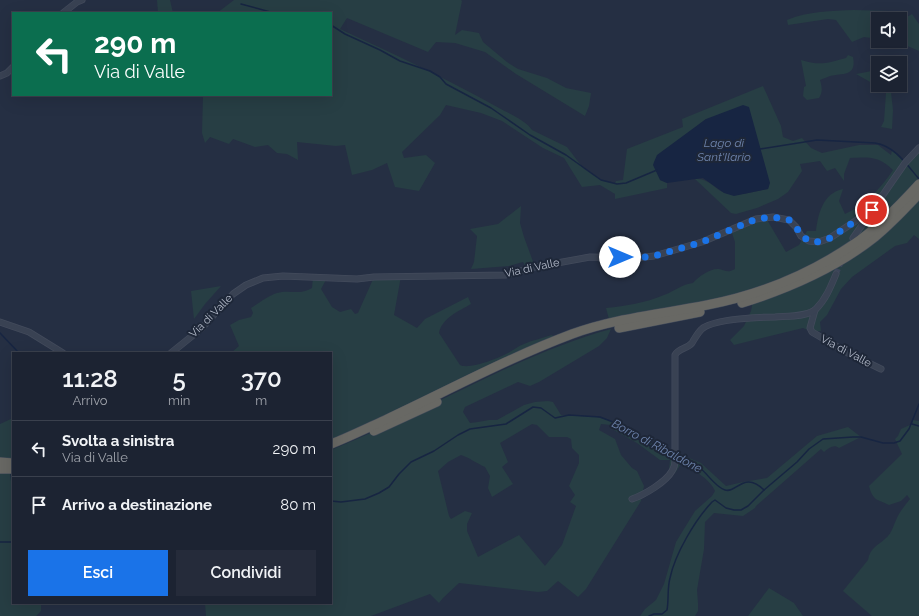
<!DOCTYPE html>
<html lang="it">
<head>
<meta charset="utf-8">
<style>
	:root { --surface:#1c2332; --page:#252b3a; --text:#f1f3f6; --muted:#a0a4ac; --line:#3a404d; --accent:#1a73e8 }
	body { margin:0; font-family:Raleway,sans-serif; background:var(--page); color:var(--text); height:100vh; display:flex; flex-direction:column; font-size:15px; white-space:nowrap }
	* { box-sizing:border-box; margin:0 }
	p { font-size:13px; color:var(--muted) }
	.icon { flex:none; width:22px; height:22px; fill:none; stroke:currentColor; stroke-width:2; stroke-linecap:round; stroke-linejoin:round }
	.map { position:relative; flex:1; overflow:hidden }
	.drawer { position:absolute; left:12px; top:352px; width:320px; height:252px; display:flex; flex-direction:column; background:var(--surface); border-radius:0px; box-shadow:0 4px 16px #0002,0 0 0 1px var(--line) }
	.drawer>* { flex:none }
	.guide { position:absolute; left:12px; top:12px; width:320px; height:84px; border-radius:0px; box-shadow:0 4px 16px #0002,0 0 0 1px var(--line); background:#0b6e4f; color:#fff; overflow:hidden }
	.tools { position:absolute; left:871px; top:12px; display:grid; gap:8px }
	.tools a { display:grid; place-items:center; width:36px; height:36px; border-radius:0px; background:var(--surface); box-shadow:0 4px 16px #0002,0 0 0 1px var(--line); font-size:20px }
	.pin { position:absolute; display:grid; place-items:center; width:34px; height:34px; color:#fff; margin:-17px; border:2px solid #fff; border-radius:50%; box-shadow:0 1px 4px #0007 }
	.me { position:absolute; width:44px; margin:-22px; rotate:90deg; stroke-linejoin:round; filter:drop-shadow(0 0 3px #0008) }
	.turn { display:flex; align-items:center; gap:14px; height:84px; padding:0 16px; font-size:18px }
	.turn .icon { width:52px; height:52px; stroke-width:2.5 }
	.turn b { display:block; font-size:28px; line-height:34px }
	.eta { display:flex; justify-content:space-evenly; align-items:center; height:68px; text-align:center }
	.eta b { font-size:24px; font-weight:600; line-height:28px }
	.primary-button { display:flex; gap:8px; margin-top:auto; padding:8px 16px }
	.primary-button a { flex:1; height:46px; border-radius:0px; background:var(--accent); color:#fff; font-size:16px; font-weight:600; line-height:46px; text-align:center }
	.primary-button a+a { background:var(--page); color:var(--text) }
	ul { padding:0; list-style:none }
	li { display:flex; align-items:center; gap:12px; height:56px; padding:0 16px; border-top:1px solid var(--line) }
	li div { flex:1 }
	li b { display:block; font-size:15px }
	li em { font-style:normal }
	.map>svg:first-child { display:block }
</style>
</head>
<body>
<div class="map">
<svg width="919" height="616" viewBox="0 0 919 616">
	<rect width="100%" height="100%" fill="#252f43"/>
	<g fill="#273e44" fill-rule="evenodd">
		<polygon points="157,0 170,0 173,13 158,13"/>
		<path d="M234,0H461L462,1L455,35L462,30L479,33L483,42L507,62L518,69L547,78L566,88L591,93L589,106L585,116L516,74L485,52L455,43L436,42L428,52L347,18L340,29C394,54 447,79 499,108C508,113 527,121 532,130L567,147L583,168L593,175L601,180L615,183L616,181L623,180L627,149L683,127L682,119L763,86L781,126L783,137L793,141L802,138L811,148L822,153L859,145H878L891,155L892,150L905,163L919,148V184L854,244L764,289L610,323L606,308C626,306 645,303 664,295C675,291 682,284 693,283C698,277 710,268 719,269C726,271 728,273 735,269V242L731,230L766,218L786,252L799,245L807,231H816C818,214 823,193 843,189L839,201L845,214C865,205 881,188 893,170C879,156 869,157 850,158L844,174V181L835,168L827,171L820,161L800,164L802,171L788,192L778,199L757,208L736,214L731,213L695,179C709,178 712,187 723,192C736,198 754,191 768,189L769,186L706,119L680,139L660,180L667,183V188L615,199V194L600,185L582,187L564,158L543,148L502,121L481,113L446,105L440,115L402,152L404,158L426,155L435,163L419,191L395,187L387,163L372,170L352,175L345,145L336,146L297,142L298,160L287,154L277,153L268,145L255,147L233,139L229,144L210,137L205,143L202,133L203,95H331V13H217Z"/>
		<path d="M854,10L890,11L907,17L912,14L919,24V51L896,41H900V19H878V39L864,37L852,42L836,20L828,19L788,25L787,20C808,11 832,11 854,10Z"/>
		<path d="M848,55L853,57C857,77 842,73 830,76C827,77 823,79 820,80C822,87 823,92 819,98L807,100L803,96L804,87L806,86L801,60C820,66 828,63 846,58Z"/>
		<polygon points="876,65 878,66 878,82 872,83 856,74 877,70"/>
		<polygon points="891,92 893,110 892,129 881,127 884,121 886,93"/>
		<polygon points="919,194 919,239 914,235 907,243 895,246 852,277 841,289 827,315 820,322 821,331 812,332 803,328 734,345 730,340 744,326 751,311 753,300 792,285"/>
		<polygon points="521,206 520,223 524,237 535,267 527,269 523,262 509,266 471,269 474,262 477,236 470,229 498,224"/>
		<path d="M401,276L394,315L417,328L425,319L468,297L471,304C459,311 442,318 439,333L460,365C469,370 499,358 508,353C514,350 518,346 524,344C533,340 543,338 552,335L557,340L331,444V353L232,352L239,346L230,325L239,320L251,317L253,313L251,308C259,303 268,296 277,293C290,289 299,296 312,288L313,277L327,278L321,289L332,307L340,312L351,309L355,314L358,313L374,277Z"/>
		<polygon points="221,286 205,304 194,319 191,291"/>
		<path d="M611,329L607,338L599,346L539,382L530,386L518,382L465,407L463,412L470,423L478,422L489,420H497L524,405L535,402L548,401L553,402L561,415L597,417L612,421L649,442L675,455H682L701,463L726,486L743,482L767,478L817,436L848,427L861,437L839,448C834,444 829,448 824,452L821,449L756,506L755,508L743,516L714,513L705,522L704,549L697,590L698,603V611L695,616H640L645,609L656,600L664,584L676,542L695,511L712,496L715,491C710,479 693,469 681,464L675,473L669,470L670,460H660L637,443L612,429L611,425L601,424L599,430L615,439L621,455L632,468L637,471L644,486L641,501L586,589L578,597L558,581L547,591L538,592L459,583L443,598L439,603L430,594L371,616H206L205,603H331V450C393,425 453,393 514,365C546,351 577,338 611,329ZM532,424L537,425L549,437H567L571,439L572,448L579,455V463L569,486L575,495L570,502L576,506L562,545L545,566L519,535L478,557L467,531V524L472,513L465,511L451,519L449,516L438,471L448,462L461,455C470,458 476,463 485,467L490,476L488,488L492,497L513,484L502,467L508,462L500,443Z"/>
		<polygon points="13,418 13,463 0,462 0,424"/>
		<path d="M913,420L919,421V616H872L843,591L868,560C870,548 877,546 885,539C893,533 894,522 899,514C902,509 906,504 910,499L907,495L901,501L889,505C877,499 873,501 869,486L902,454L895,439L898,436L901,429L912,424Z"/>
		<polygon points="0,469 13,469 13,603 41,603 41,611 36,616 0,616"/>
		<polygon points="769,588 794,603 803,616 748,616"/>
	</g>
	<polygon fill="#172542" points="743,105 749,107 770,183 768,189 734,196 724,193 703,178 667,183 660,180 653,165 654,162 657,155 706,119"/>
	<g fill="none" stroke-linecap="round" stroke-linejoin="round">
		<g stroke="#172542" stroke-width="1.5">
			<polyline points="241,4 274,13"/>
			<polyline points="331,25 345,34 380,50 400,61 430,71 440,77 446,84 491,108 530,135 566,155 601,180 617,184 626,183 657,170"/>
			<path d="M760,149L817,140L875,143C895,146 907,165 919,179"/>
			<polyline points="0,333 19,353"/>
			<polyline points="912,424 919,426"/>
			<path d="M677,458C685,460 693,462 700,468C708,474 715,487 725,490C736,494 744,470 764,490"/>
			<polyline points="11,473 13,495"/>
			<polyline points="331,501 341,502 365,499 379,493 389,487 399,474 411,462 434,451 458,435 470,429 506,424 533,407 541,408 555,418 569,415 600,417 613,422 624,430 652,447 673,457"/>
			<polyline points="0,542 13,542"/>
			<path d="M649,616L654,614H662L667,610C669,599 667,589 670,578C675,554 695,520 712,502L715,500L726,508L734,510H741L748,506L764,490L797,462L809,449L823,439L853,437H861L883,443H894L900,441L909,429L919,404"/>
		</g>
		<polyline stroke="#3b4458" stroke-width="5.5" stroke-dasharray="5.5 3" stroke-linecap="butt" points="836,274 842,260"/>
		<defs>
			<g id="minor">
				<polyline points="63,13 77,2 82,0"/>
				<polyline points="0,76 7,73 13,67"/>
				<polyline points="853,238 905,163 919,148"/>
				<polyline points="815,310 810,328 812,332 848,353 881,369"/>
				<polyline points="0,322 29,332 63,353"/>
				<polyline points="171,353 202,328 233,294 246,285 263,278 283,276 357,279 374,277 506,275 535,267 590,257 636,258 654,256 702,242 756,219 773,217 789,220 796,227 801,236 809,241 819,242 830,238 872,210"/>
				<path d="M632,499C644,495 666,482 672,471C674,468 675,465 675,461V355C679,348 687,349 692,343C695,338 698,332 703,328C716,319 758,317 775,317C786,316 808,317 816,309C826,299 831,286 836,274"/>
			</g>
			<g id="trunk">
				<path d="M742,303C790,288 836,268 875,237C891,224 905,209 919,194"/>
				<polyline points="619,328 700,312"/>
				<polyline points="374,431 437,402"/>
				<path d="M331,444C349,437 367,428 385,420C447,391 508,358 572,334C615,318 662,314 707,305C759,295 810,274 854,244C878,228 899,206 919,184"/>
				<polyline points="0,462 13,463"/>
				<polyline points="0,469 13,469"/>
			</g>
		</defs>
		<use href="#minor" stroke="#434b5c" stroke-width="7"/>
		<use href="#trunk" stroke="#414a5a" stroke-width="10"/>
		<use href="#minor" stroke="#394253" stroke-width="5.5"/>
		<use href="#trunk" stroke="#686864" stroke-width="9"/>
	</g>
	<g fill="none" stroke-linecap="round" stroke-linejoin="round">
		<polyline stroke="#1a73e8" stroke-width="7" stroke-dasharray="0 12.6" points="620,257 636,258 654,256 702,242 756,219 773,217 789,220 796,227 802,236 809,241 819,242 830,238 872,210"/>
	</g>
	<g text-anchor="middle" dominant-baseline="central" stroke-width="4" stroke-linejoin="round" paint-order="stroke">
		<g font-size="11" fill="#b6bdcc" stroke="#1e2738">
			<text transform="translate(532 268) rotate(-12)">Via di Valle</text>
			<text transform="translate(211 316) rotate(-45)">Via di Valle</text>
			<text transform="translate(846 351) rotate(28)">Via di Valle</text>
		</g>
		<g font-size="12" font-style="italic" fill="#6e84ad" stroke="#1e2738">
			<text x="724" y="143">Lago di<tspan x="724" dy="14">Sant'Ilario</tspan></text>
			<text transform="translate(657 446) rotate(28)">Borro di Ribaldone</text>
		</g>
	</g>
</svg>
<div class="tools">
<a><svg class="icon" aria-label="sound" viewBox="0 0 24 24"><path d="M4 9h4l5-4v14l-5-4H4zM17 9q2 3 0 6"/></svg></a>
<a><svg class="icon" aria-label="layers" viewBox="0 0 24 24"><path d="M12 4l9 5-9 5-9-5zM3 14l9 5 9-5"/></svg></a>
</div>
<div class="pin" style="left:872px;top:210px;background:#d93025"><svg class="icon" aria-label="arrive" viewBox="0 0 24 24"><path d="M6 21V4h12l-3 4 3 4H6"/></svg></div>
<svg class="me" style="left:620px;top:257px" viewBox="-20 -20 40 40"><circle r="19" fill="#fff"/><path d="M0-13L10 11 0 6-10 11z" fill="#1a73e8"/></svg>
<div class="guide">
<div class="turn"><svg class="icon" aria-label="left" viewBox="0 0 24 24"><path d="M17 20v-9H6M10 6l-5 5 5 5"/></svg><div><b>290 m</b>Via di Valle</div></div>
</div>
<section class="drawer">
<div class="eta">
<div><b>11:28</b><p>Arrivo</p></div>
<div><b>5</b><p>min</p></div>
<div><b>370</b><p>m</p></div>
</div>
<ul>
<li><svg class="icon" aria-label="left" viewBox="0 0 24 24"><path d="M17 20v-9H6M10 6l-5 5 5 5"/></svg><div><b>Svolta a sinistra</b><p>Via di Valle</p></div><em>290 m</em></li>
<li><svg class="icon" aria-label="arrive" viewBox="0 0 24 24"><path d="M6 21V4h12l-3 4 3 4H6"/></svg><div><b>Arrivo a destinazione</b></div><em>80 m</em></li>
</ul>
<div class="primary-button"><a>Esci</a><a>Condividi</a></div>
</section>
</div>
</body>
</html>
